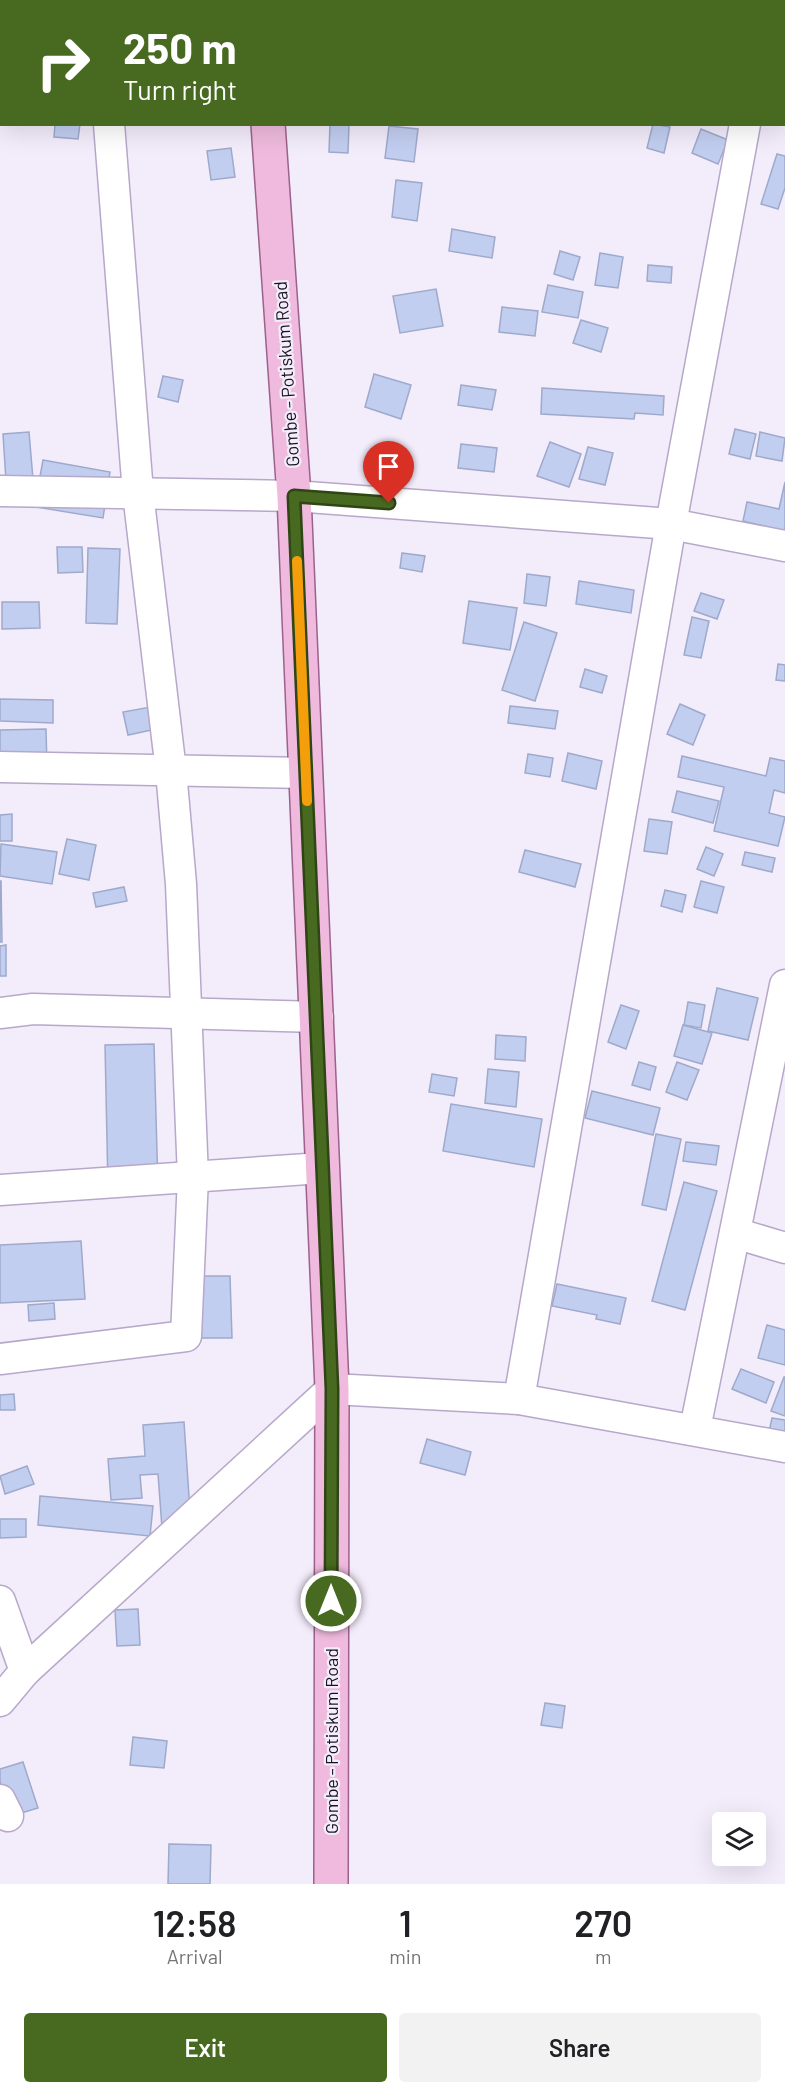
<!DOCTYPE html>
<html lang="en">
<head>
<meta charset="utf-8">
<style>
	:root { --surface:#fff; --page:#f2f2f2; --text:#202124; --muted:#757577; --accent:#486a20 }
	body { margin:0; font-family:Barlow,sans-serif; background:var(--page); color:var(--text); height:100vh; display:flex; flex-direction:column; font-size:22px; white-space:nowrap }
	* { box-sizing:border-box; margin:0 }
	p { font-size:20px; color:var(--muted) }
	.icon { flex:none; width:33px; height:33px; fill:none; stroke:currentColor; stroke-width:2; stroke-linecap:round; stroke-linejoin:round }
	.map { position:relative; height:1884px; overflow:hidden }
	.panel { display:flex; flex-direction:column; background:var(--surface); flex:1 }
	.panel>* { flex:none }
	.hud { position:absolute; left:0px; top:0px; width:786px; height:126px; box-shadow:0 6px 24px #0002; background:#486a20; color:#fff; overflow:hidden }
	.buttons { position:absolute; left:712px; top:1812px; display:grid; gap:12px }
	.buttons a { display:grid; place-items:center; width:54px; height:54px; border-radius:6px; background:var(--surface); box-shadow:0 6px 24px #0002; font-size:30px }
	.pin { position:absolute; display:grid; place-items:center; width:51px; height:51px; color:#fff; margin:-62px -26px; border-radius:50% 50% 50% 0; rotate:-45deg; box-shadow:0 0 6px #0007 }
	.pin .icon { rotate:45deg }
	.me { position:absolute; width:66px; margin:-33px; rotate:0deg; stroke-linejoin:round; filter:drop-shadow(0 0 4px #0008) }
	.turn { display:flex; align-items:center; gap:21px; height:126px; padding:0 24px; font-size:27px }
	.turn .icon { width:78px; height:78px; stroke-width:2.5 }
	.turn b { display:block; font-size:42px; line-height:51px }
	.eta { display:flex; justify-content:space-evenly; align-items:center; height:102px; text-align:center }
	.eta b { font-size:36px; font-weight:600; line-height:42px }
	.primary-button { display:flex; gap:12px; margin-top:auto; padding:12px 24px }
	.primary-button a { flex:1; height:69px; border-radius:6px; background:var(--accent); color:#fff; font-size:24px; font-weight:600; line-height:69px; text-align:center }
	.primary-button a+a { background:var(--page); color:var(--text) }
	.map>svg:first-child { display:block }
</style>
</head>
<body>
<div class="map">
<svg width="785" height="1884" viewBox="0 0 785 1884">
	<rect width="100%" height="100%" fill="#f3ecfb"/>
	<g fill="#c2cef0" stroke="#9ea9cb" stroke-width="1.5">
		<polygon points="414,0 437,0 450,2 414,2"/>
		<polygon points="645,0 700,0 702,1 644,2"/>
		<rect x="0" y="68" width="2" height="39"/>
		<polygon points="55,124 80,124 78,139 54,137"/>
		<polygon points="330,124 349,124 348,153 329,152"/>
		<polygon points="653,124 670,127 664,153 647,148"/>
		<polygon points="389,126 418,129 414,162 385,158"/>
		<polygon points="701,129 728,140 718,164 692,153"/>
		<polygon points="231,148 235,177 211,180 207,151"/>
		<polygon points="777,154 785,156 785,188 778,209 761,204"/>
		<polygon points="396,180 422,183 417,221 392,217"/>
		<polygon points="452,229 495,237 492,258 449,251"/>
		<polygon points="560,251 580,257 573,280 554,274"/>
		<polygon points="600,253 623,257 618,288 595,285"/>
		<polygon points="648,265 672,267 671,283 647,281"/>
		<polygon points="548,285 583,292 578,318 542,312"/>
		<polygon points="436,289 443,326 400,333 393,296"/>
		<polygon points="502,307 538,311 535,336 499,332"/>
		<polygon points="581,320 608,328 601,352 573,343"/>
		<polygon points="374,374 411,385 401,419 365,407"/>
		<polygon points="163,376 183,380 178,402 158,397"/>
		<polygon points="461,385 496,390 492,410 458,405"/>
		<polygon points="542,388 664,396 663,415 635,413 634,419 541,414"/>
		<polygon points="735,429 756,434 750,459 729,454"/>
		<polygon points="29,432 33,479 6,481 3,434"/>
		<polygon points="760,432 785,438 782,461 756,456"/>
		<polygon points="550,442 581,454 569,487 537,476"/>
		<polygon points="461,444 497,448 494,472 458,468"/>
		<polygon points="588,447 613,453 605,485 579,479"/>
		<polygon points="43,460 110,472 103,518 12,503 38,487"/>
		<polygon points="785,482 785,531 743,521 747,502 779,509"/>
		<polygon points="57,547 82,547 83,572 58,573"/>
		<polygon points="88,548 120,549 117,624 86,623"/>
		<polygon points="402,553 425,556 422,572 400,568"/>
		<polygon points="527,574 550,577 546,606 524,603"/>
		<polygon points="579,581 634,590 631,613 576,604"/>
		<polygon points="701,593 724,600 717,619 694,611"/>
		<polygon points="469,601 517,608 510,650 463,643"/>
		<polygon points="2,602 39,602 40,628 2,629"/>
		<polygon points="692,617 709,621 701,658 684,655"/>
		<polygon points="524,622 557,633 535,701 502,690"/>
		<polygon points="778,664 785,665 785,681 776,680"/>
		<polygon points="585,669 607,676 602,693 580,687"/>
		<polygon points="0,699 53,700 53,723 0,721"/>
		<polygon points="680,704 705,715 693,745 667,734"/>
		<polygon points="156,706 161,728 128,735 123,712"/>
		<polygon points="510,706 558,711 555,729 508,723"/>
		<polygon points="46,729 47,767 0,768 0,730"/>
		<polygon points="568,753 602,761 596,789 562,781"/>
		<polygon points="528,754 553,758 550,777 525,773"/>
		<polygon points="682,756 766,776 770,758 785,761 785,793 774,790 769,813 785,817 778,846 714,831 724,787 678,777"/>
		<polygon points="677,791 719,801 713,823 672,812"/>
		<polygon points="12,814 12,841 0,841 0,815"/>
		<polygon points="649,819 672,822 667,854 644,851"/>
		<polygon points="67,839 96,845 89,880 59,874"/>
		<polygon points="1,844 57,852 52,884 0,876"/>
		<polygon points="706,847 723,854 714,876 697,869"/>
		<polygon points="525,850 581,864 575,887 519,872"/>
		<polygon points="745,852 775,858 772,872 742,865"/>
		<polygon points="0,881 1,881 2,942 0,942"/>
		<polygon points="701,881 724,887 717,913 694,907"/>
		<polygon points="124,887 127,901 96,907 93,893"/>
		<polygon points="665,890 686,895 682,912 661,906"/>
		<polygon points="6,945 6,976 0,976 0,946"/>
		<polygon points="717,988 758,998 748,1040 708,1031"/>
		<polygon points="688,1002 705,1005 701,1028 684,1025"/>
		<polygon points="621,1005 639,1011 626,1049 608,1042"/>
		<polygon points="683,1025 712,1033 702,1064 674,1056"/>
		<polygon points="496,1035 526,1037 525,1061 495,1059"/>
		<polygon points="154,1044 158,1188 108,1189 105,1045"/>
		<polygon points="639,1062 656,1067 650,1090 632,1085"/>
		<polygon points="677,1062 699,1070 687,1100 666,1092"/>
		<polygon points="488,1069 519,1072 516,1107 485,1103"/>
		<polygon points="432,1074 457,1078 454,1096 429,1092"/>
		<polygon points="592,1091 660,1108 653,1135 585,1118"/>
		<polygon points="451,1104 542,1119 534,1167 443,1151"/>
		<polygon points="656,1134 681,1139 666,1210 642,1205"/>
		<polygon points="686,1142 719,1146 716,1165 683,1161"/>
		<polygon points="684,1182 717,1191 685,1310 652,1301"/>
		<polygon points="81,1241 85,1299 0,1303 0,1245"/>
		<polygon points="188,1276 230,1276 232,1338 190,1338"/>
		<polygon points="557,1284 626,1298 620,1324 596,1319 597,1315 552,1306"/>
		<polygon points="54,1303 55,1319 29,1321 28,1305"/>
		<polygon points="767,1325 785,1330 785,1365 758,1358"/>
		<polygon points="741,1369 774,1382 766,1403 732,1389"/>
		<polygon points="784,1377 785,1377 785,1416 771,1411"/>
		<polygon points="14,1394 15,1410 0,1410 0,1395"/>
		<polygon points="772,1418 785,1420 785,1449 766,1445"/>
		<polygon points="184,1422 191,1526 162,1528 158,1474 140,1475 142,1498 111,1500 108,1459 145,1456 143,1425"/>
		<polygon points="427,1439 471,1452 465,1475 420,1463"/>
		<polygon points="27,1466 34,1484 5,1494 0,1476"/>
		<polygon points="40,1496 153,1506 150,1536 38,1525"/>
		<polygon points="0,1519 26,1519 26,1537 0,1538"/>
		<polygon points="138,1609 140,1645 117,1646 115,1610"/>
		<polygon points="545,1703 565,1706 562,1728 541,1725"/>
		<polygon points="133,1737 167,1741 164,1768 130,1765"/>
		<polygon points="23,1762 38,1808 11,1816 0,1782 0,1769"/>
		<polygon points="169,1844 211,1845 210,1884 168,1884"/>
	</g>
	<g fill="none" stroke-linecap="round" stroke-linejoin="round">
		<defs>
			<g id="minor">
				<polyline points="100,0 100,2"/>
				<polyline points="221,0 245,2"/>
				<polyline points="578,2 578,0"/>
				<polyline points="774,2 775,0"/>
				<polyline points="784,108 785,108"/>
				<polyline points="0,491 294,496 671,524 785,546"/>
				<polyline points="0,767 306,773"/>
				<polyline points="0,1013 33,1009 318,1017"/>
				<polyline points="0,1190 322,1168"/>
				<polyline points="735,1233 785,1248"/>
				<polyline points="0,1359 186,1336 193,1177 181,884 171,771 138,493 109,124"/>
				<polyline points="519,1399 671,524 745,124"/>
				<polyline points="695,1429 785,985"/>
				<polyline points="0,1601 25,1671"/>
				<polyline points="0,1701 25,1671 332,1389 519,1399 785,1447"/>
				<polyline points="0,1800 8,1816"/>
			</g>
			<g id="primary">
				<polyline points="260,0 260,2"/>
				<polyline points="268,124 294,496 332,1389 331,1884"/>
			</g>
		</defs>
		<use href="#minor" stroke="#b7a8c9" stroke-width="33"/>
		<use href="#primary" stroke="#9c618c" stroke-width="36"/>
		<use href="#minor" stroke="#fff" stroke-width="30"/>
		<use href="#primary" stroke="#efbadd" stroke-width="33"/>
	</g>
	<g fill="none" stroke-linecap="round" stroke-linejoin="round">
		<defs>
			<polyline id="route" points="331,1601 332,1389 294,496 389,503"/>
		</defs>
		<use href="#route" stroke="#2f4515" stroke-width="15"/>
		<use href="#route" stroke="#486a20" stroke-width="10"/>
		<polyline stroke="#f59e0b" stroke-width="10" points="297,561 307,801"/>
	</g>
	<g text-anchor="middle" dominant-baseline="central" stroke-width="4.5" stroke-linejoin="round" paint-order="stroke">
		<g font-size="18" fill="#17121e" stroke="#f3ecfb">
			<text transform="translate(286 374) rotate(-94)">Gombe - Potiskum Road</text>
			<text transform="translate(331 1741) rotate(-90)">Gombe - Potiskum Road</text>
		</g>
	</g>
</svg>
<div class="buttons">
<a><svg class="icon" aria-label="layers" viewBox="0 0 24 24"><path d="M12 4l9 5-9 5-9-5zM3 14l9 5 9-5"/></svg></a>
</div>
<div class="pin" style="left:389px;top:503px;background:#d93025"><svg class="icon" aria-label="arrive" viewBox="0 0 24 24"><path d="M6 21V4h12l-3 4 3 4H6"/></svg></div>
<svg class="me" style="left:331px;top:1601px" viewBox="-20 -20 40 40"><circle r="17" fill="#486a20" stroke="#fff" stroke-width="3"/><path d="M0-11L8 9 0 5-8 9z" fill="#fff"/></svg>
<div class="hud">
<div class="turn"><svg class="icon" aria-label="right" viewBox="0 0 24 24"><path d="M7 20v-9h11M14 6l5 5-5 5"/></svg><div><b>250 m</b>Turn right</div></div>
</div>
</div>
<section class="panel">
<div class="eta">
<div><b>12:58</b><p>Arrival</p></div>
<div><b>1</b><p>min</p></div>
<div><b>270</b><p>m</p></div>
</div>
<div class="primary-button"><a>Exit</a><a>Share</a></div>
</section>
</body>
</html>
